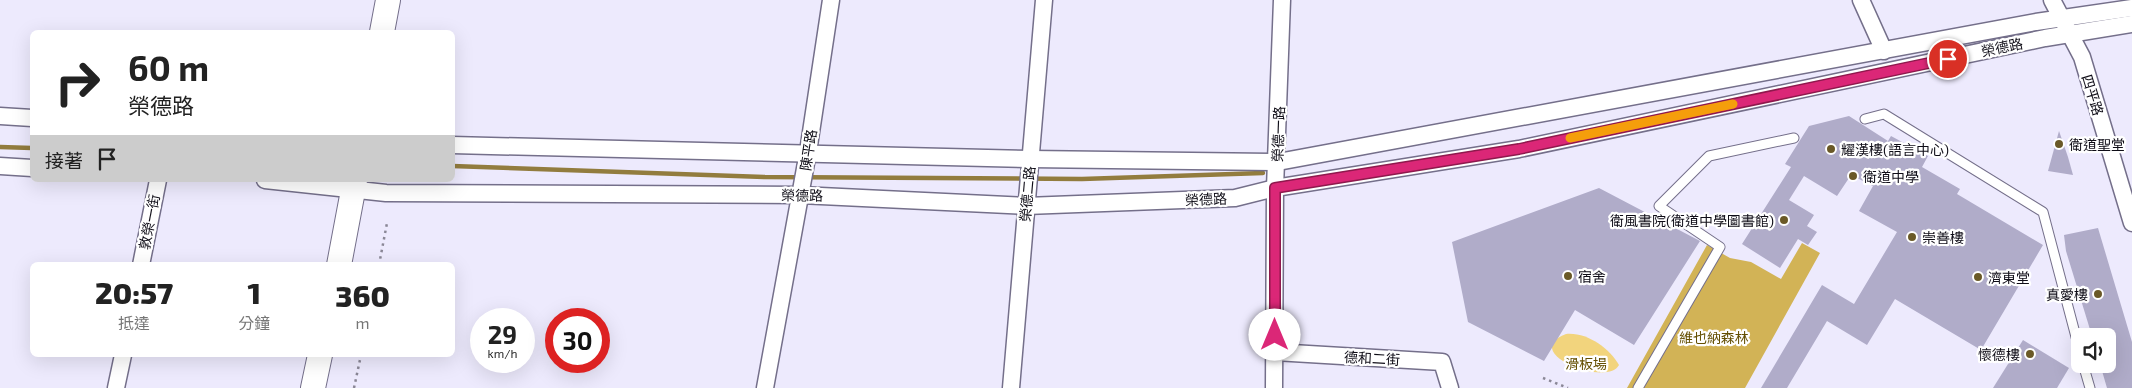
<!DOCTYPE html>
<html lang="zh-TW">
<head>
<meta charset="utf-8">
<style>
	:root { --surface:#fff; --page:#f6f6f6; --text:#222; --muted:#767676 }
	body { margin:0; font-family:"Exo 2","Noto Sans TC",sans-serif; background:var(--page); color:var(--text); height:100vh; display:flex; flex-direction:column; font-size:19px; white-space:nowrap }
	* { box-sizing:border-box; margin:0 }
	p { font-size:16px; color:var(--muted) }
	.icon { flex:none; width:28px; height:28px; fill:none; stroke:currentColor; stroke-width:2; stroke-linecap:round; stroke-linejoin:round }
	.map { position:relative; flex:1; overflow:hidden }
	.drawer { position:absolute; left:30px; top:262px; width:425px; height:95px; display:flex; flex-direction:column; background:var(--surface); border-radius:8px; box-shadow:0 5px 20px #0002 }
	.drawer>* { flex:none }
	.hud { position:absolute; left:30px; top:30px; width:425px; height:152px; border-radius:8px; box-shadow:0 5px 20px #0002; background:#fff; color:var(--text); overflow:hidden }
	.buttons { position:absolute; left:2071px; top:328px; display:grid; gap:10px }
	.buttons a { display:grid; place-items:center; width:45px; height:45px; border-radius:8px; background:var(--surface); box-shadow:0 5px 20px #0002; font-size:25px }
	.speed { position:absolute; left:470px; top:308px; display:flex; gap:10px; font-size:25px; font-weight:700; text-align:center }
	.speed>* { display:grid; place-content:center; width:65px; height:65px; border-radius:50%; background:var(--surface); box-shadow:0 5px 20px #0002; line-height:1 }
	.speed small { font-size:12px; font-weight:400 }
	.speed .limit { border:8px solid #d22; background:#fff; color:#111 }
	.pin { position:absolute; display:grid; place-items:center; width:42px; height:42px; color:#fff; margin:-21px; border:2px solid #fff; border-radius:50%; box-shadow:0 1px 5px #0007 }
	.me { position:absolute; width:55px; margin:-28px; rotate:0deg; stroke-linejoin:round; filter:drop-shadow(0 0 4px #0008) }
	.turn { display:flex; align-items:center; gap:18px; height:105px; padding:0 15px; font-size:22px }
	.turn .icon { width:65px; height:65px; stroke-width:2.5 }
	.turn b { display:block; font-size:35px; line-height:42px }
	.then { display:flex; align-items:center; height:48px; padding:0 15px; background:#0003; gap:10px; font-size:19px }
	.eta { display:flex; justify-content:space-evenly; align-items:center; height:85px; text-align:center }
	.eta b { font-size:30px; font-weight:800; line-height:35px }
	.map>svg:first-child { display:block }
</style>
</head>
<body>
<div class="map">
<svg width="2132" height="388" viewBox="0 0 2132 388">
	<rect width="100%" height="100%" fill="#edeafd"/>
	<path fill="#f2d47d" d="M1566,334C1587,332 1609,348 1619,365C1607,388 1518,352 1566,334Z"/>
	<polygon fill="#d2b356" points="1802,243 1820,253 1745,388 1627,388 1707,245 1730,258 1751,262 1781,279"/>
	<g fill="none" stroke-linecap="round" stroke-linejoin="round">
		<g stroke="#927c3e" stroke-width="4.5">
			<polyline points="0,147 32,148"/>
			<polyline points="452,166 765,177 1082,179 1263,173"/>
		</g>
	</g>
	<g fill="#b0acc9">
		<polygon points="1849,116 1888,141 1891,136 1928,156 1922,167 1960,189 1957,194 2043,245 1981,350 1895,299 1867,345 1827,321 1787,388 1761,388 1822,285 1854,304 1897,232 1859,211 1873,186 1851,175 1837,196 1804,176 1789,200 1814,215 1807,226 1817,232 1808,245 1798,239 1780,268 1742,244 1791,167 1785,164 1809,126"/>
		<polygon points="2059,131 2068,157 2073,175 2048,171"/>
		<polygon points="1599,188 1700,241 1634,345 1575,310 1544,361 1468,322 1452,242"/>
		<polygon points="2098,228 2132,342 2132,388 2107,388 2100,364 2108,364 2108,336 2092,336 2066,251 2064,235"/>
		<polygon points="2023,340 2069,368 2057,388 1993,388"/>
	</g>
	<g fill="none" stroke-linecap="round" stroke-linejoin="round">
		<defs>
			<g id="lane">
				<polyline points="1865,119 1884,114 2043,212 2080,352"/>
				<polyline points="2083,364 2090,388"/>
				<polyline points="1638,388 1720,247 1659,206 1709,156 1794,138"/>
			</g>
			<g id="street">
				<polyline points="1861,0 1884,51"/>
				<polyline points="2052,0 2082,57 2132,223"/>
				<polyline points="0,116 32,118"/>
				<polyline points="452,145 1030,159 1278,162 2036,22 2132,8"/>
				<polyline points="0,166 32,168"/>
				<polyline points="265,180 386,193 800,195 1026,206 1235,198 1275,188 1519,149 2045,38 2132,24"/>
				<polyline points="141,265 158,180"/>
				<polyline points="1275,352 1442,362 1450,388"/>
				<polyline points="116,388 123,355"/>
				<polyline points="765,388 808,152 831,0"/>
				<polyline points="1011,388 1044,0"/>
				<polyline points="1274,388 1275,188 1282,0"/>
			</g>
			<g id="secondary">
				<polyline points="382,32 388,0"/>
				<polyline points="339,265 355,180"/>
				<polyline points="313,388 320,355"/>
			</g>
		</defs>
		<use href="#lane" stroke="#746f8a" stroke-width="11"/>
		<use href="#street" stroke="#746f8a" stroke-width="19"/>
		<use href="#secondary" stroke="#746f8a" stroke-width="26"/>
		<g stroke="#8a8796" stroke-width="2.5" stroke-dasharray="2.5 4" stroke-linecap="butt">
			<polyline points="379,265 387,223"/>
			<polyline points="1543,378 1568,388"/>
			<polyline points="354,388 361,355"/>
		</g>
		<use href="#lane" stroke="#fff" stroke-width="9"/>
		<use href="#street" stroke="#fff" stroke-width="16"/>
		<use href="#secondary" stroke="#fff" stroke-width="24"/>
	</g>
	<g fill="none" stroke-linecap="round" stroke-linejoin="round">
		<defs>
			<polyline id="route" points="1275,335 1275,188 1519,149 1948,59"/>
		</defs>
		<use href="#route" stroke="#8e194d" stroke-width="12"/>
		<use href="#route" stroke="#db2777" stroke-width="9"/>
		<polyline stroke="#f59e0b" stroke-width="9" points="1570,138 1733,104"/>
	</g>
	<g fill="#6a5927" stroke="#fff" stroke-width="2">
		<circle cx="2059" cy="144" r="5"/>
		<circle cx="1831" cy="149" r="5"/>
		<circle cx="1853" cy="176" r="5"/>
		<circle cx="1784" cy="220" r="5"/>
		<circle cx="1912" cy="237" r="5"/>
		<circle cx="1568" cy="276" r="5"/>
		<circle cx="1978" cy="277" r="5"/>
		<circle cx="2098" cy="294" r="5"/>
		<circle cx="2030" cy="354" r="5"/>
	</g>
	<g text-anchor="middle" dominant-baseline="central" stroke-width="4.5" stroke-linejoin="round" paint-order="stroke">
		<g font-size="14" fill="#0e0c16" stroke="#fff">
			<text transform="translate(2002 47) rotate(-12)">榮德路</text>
			<text transform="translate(2093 95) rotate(73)">四平路</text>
			<text transform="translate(1278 134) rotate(-88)">榮德一路</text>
			<text transform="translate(808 150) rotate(-81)">陳平路</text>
			<text transform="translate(1027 194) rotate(-85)">榮德二路</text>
			<text transform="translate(802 195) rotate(1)">榮德路</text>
			<text transform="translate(1206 199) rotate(-3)">榮德路</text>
			<text transform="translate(149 222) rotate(-79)">敦榮一街</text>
			<text transform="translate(1372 358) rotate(3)">德和二街</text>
		</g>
		<g font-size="14" fill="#0e0c16" stroke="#fff" text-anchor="start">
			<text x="2069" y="144">衛道聖堂</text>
			<text x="1841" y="149">耀漢樓(語言中心)</text>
			<text x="1863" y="176">衛道中學</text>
			<text x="1774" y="220" text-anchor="end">衛風書院(衛道中學圖書館)</text>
			<text x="1922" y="237">崇善樓</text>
			<text x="1578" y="276">宿舍</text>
			<text x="1988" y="277">濟東堂</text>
			<text x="2088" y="294" text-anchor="end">真愛樓</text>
			<text x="2020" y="354" text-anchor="end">懷德樓</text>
		</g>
		<g font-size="14" fill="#644f02" stroke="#fff">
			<text x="1714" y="337">維也納森林</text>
			<text x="1586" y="363">滑板場</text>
		</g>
	</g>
</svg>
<div class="buttons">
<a><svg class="icon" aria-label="sound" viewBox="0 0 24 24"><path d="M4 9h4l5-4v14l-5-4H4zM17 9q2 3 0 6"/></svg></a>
</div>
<div class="speed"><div>29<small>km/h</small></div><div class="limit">30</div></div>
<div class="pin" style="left:1948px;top:59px;background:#d93025"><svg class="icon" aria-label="arrive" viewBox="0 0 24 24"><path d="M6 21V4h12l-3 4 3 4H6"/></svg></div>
<svg class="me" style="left:1275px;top:335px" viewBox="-20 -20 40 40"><circle r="19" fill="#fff"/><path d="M0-13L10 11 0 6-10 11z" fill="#db2777"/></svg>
<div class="hud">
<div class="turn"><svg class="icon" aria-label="right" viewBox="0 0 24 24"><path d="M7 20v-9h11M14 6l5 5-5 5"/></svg><div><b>60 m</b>榮德路</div></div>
<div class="then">接著<svg class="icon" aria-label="arrive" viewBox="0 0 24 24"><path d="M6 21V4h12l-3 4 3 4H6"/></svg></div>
</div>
<section class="drawer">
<div class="eta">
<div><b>20:57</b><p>抵達</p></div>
<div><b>1</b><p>分鐘</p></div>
<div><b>360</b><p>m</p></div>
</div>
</section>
</div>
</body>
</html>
